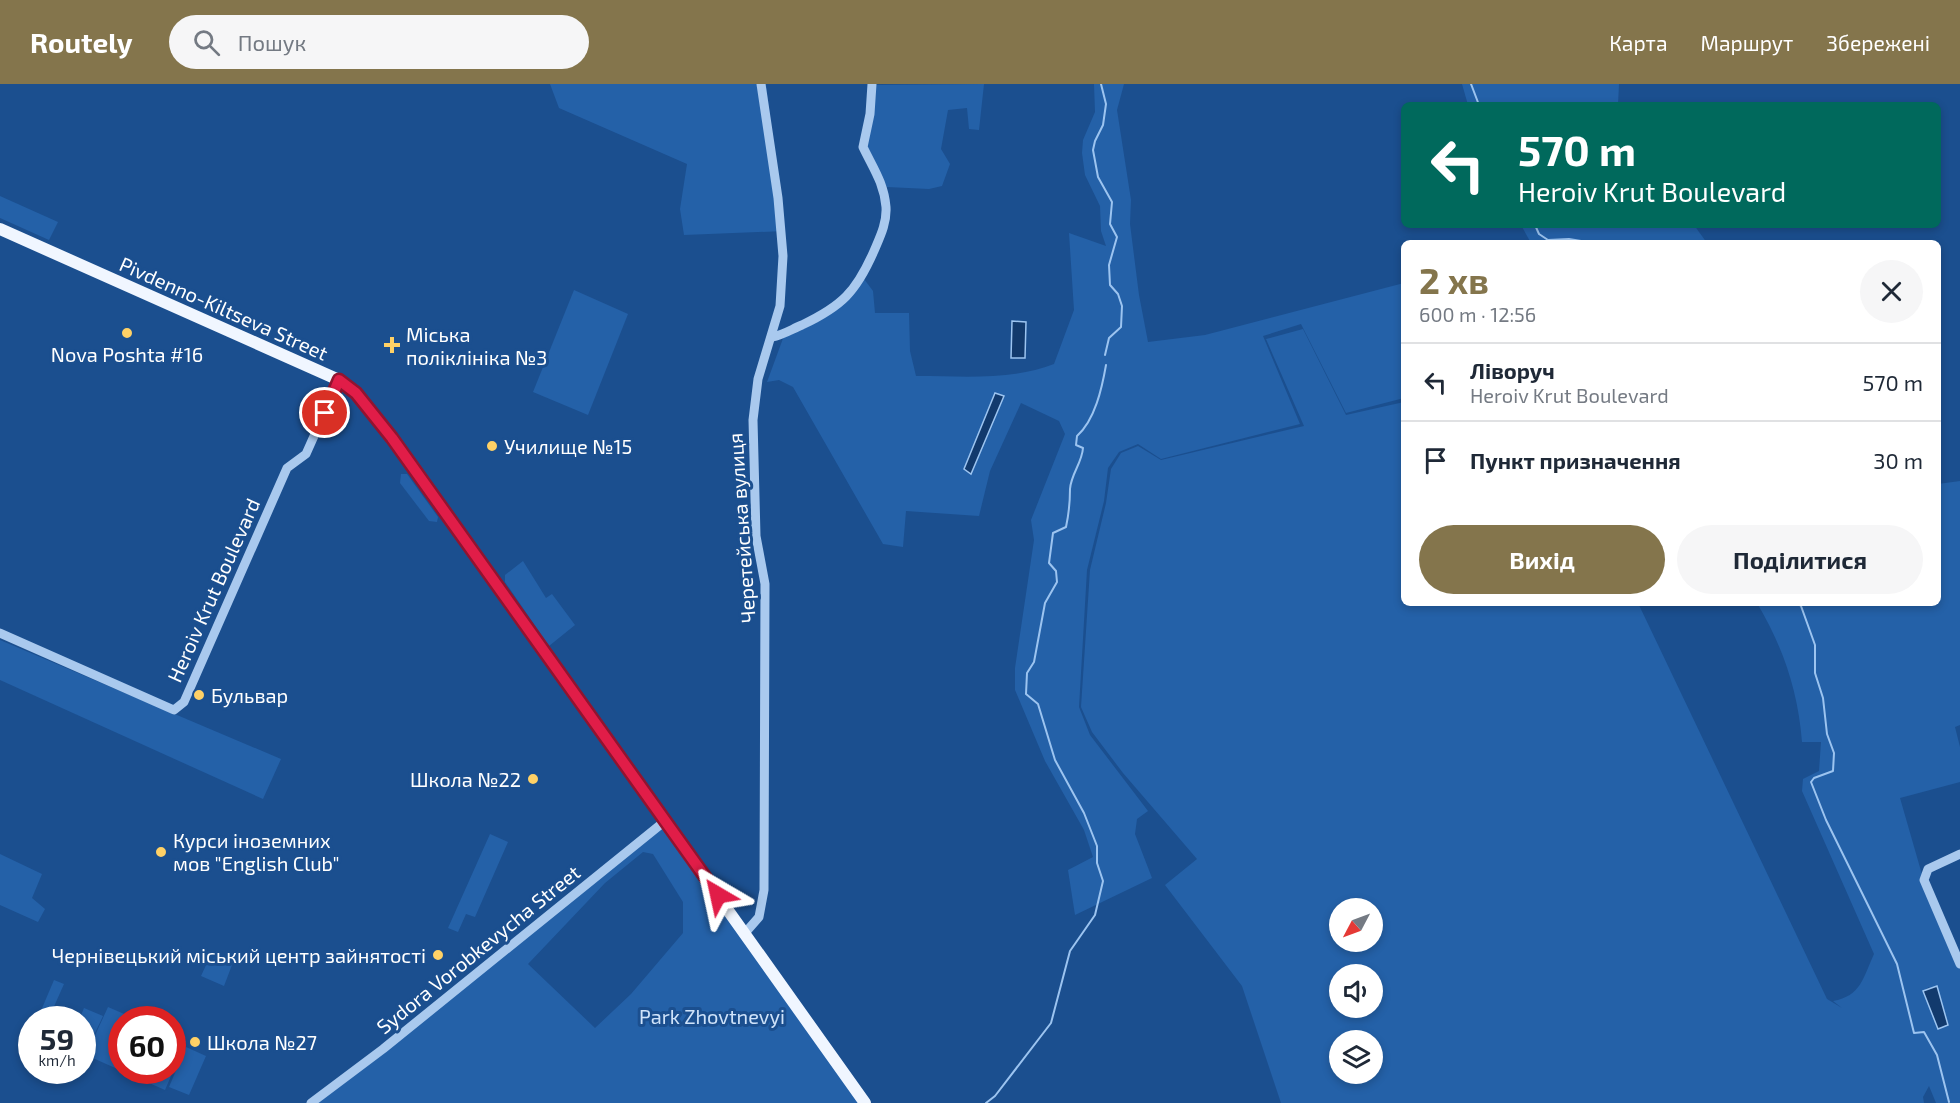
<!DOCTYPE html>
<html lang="uk">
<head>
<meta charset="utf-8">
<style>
	:root { --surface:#fff; --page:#f6f6f7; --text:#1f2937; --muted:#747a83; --line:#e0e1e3; --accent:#84754c }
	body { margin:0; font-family:"Exo 2",sans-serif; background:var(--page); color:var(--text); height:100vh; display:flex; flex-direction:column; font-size:22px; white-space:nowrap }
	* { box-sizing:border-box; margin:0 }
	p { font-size:20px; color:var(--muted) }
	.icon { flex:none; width:33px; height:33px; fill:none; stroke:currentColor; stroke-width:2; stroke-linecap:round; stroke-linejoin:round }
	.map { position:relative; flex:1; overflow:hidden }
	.details { position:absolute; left:1401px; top:156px; width:540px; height:366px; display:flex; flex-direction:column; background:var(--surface); border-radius:9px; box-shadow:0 3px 9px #0003 }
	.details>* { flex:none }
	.guide { position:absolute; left:1401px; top:18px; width:540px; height:126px; border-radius:9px; box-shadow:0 3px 9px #0003; background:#00695c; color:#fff; overflow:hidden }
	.needle { width:39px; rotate:229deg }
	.buttons { position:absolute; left:1329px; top:814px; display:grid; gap:12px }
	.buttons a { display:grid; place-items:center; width:54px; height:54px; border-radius:50%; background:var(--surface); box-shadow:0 3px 9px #0003; font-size:30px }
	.speed { position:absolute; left:18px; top:922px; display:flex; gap:12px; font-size:30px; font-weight:700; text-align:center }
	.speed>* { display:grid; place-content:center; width:78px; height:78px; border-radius:50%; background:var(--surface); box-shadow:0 3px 9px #0003; line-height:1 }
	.speed small { font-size:15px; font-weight:400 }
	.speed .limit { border:9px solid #d22; background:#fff; color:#111 }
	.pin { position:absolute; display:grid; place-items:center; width:51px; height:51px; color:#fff; margin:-26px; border:3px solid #fff; border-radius:50%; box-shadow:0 2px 6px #0007 }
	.me { position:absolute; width:66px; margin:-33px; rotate:324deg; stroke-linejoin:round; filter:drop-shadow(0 0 4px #0008) }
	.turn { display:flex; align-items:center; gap:21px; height:126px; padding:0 18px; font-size:27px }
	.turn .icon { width:78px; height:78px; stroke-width:2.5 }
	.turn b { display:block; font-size:42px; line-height:51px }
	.round { display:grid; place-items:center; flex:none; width:63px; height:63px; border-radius:32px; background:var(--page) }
	.headline { display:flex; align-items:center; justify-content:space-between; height:102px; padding:0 18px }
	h1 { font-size:36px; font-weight:700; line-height:45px; color:var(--accent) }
	.button { display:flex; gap:12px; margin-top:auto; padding:12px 18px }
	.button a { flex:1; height:69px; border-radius:36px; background:var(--accent); color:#fff; font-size:24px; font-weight:700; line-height:69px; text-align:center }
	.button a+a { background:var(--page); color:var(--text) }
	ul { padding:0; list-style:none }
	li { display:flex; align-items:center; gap:18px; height:78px; padding:0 18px; border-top:2px solid var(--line) }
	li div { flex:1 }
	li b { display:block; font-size:22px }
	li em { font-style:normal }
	header { display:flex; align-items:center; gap:36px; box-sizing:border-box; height:84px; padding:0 30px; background:var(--accent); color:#fff }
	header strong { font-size:28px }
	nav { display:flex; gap:33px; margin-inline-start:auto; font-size:21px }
	.search { width:420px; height:54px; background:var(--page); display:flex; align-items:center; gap:15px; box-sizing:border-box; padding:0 21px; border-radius:33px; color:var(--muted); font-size:22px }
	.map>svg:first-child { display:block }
</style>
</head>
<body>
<header>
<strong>Routely</strong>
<div class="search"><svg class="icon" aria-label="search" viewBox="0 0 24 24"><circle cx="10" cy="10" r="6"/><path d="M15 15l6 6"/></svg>Пошук</div>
<nav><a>Карта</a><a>Маршрут</a><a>Збережені</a></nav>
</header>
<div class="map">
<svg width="1960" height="1019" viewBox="0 0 1960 1019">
	<rect width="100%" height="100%" fill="#1b4f8f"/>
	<g fill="#2461a8" fill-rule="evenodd">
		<polygon points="550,0 766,0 784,147 684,151 680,125 687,80 559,24"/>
		<polygon points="984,0 979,46 969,45 967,24 948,26 941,65 950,80 942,102 929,105 887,103 869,73 866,58 874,1"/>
		<path d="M1094,0H1124L1117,26L1131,116L1130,140L1139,211L1148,258L1205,251L1404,199V314L1346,329L1301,240L1263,252L1300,340L1161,375L1138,360L1119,368L1108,384L1104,417L1087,486L1079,623L1090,651L1148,727L1137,735L1135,750L1152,794L1075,831L1068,786L1093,773L1084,746L1045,677L1015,606V584L1034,456L1031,436L1065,350L1059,337L1021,319L990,387L979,432L906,427L903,463L883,460L793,303L779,296L767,298L785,249L833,226L861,191L873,207L875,229H909L910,267L916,292C962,292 1010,297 1054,280L1074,226L1069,149L1106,162L1101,147L1100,122L1085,91L1082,69L1083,56L1095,28Z"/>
		<polygon points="1462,0 1619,0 1618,21 1468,21"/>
		<polygon points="0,112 58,138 49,156 0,134"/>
		<polygon points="1521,141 1694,141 1707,159 1531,159"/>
		<polygon points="574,206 628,230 588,331 533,308"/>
		<path d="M1303,245L1346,331L1404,318V519H1638L1827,915L1842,924L1833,917C1861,912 1863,894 1874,870L1802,707L1803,695L1819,687L1821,658H1802C1798,607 1783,563 1757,519H1938V400L1960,397V641L1955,643L1960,663V698L1900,714L1921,787L1960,882V1019H1936L1929,1002L1923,1013L1924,1019H1281L1242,902L1165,801L1197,775L1123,689L1092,648L1081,623L1090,486L1106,419L1111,385L1121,369L1138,362L1161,376L1304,342L1266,255ZM1340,825H1372V858H1340ZM1340,891H1372V924H1340ZM1929,903L1948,941L1938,945L1923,907ZM1340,957H1372V990H1340Z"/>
		<polygon points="401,390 407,390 438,433 437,438 429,437 400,399"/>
		<polygon points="523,477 546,514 552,510 575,541 549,562 505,498 505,491"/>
		<polygon points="0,556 281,675 263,715 0,596"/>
		<path d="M665,738L865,1019H311ZM643,768L653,770L683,818V849L631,910L595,944L528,880L605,799Z"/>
		<polygon points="490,750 508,758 475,833 466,830 458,848 448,844"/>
		<polygon points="0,770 42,790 32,814 45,825 38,838 0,821"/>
		<polygon points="214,873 232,881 224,902 201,892 207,879 211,880"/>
		<polygon points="54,896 64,900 48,936 37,936"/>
		<polygon points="108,923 138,936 122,936 122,987 86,971"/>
		<polygon points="84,924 103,932 88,964 83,962 82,936 79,936"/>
		<polygon points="173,951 186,957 165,1006 122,987 172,987"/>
		<polygon points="186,963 206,972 189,1011 169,1003"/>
	</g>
	<g fill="#123a6d" stroke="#9cc4f0" stroke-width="1.5">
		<polygon points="1012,237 1026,238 1025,274 1011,274"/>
		<polygon points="995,309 1004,312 971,390 964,385"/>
		<polygon points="1937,902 1948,941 1938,945 1923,907"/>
	</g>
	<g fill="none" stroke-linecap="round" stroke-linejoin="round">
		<g stroke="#9cc4f0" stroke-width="2">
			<polyline points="1101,0 1106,20 1103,41 1095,57 1093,66 1098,93 1112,118 1110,140 1117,153 1109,181 1110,201 1118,210 1122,222 1121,243 1109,254 1105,271"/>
			<polyline points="1471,0 1479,21"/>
			<polyline points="1535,141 1539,150 1548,156 1569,155 1593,159"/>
			<polyline points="1797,519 1801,522 1815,561 1815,589 1823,614 1827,650 1834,669 1833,687 1814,694 1811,698 1826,736 1897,880 1914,949 1924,948 1937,971 1949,1018"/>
			<path d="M986,1019L995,1012L1051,939L1070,867L1095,831L1103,797L1097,779V762L1084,729L1055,676L1038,620L1026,610L1027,589L1034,578L1045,519L1057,498L1056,487L1049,479L1053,449L1066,443C1069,429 1070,418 1070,405C1071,390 1082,379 1083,364L1076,361L1077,352C1095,336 1102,304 1106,281"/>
		</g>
		<g stroke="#a9c9ee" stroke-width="9">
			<path d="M772,253C783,251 792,245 802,241C842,222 856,208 874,167C880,153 887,139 886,123C884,99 873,84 863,63L870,30L872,0"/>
			<polyline points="0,549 174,626 184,618 287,384 306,370 339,296"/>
			<polyline points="745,849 759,833 764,806 765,500 756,452 753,336 758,295 780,222 783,172 778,114 761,0"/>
			<polyline points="1960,880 1924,796 1928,785 1960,770"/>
			<polyline points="311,1019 383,965 665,737"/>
		</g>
		<polyline stroke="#f0f6ff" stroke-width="12" points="0,145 339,296 356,309 392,354 865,1019"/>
	</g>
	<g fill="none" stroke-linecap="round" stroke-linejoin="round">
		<defs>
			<polyline id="route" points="325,329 339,296 356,309 392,354 718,811"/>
		</defs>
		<use href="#route" stroke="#92132f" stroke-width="15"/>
		<use href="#route" stroke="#e11d48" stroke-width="10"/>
	</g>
	<g fill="#ffd166" stroke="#1b4f8f" stroke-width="2">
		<circle cx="127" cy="249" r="6"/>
		<path d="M389 252h6v6h6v6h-6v6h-6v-6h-6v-6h6z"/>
		<circle cx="492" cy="362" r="6"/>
		<circle cx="199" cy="611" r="6"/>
		<circle cx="533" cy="695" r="6"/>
		<circle cx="161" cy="768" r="6"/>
		<circle cx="438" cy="871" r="6"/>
		<circle cx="195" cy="958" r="6"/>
	</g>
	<g text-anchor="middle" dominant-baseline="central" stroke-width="6" stroke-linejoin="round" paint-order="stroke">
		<g font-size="20" fill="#fff" stroke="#1b4f8f">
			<text transform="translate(224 224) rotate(24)">Pivdenno-Kiltseva Street</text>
			<text transform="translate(741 444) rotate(-94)">Черетейська вулиця</text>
			<text transform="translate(213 506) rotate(-66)">Heroiv Krut Boulevard</text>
			<text transform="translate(478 865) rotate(-39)">Sydora Vorobkevycha Street</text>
		</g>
		<g font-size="20" fill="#fff" stroke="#1b4f8f" text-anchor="start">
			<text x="406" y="250">Міська<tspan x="406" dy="23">поліклініка №3</tspan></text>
			<text x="127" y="270" text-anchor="middle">Nova Poshta #16</text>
			<text x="504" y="362">Училище №15</text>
			<text x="211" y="611">Бульвар</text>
			<text x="521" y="695" text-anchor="end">Школа №22</text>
			<text x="173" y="756">Курси іноземних<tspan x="173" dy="23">мов "English Club"</tspan></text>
			<text x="426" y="871" text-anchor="end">Чернівецький міський центр зайнятості</text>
			<text x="207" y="958">Школа №27</text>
		</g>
		<g font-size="20" fill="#cfe3fa" stroke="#1b4f8f">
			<text x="712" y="932">Park Zhovtnevyi</text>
		</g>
	</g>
</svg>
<div class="buttons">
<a><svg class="needle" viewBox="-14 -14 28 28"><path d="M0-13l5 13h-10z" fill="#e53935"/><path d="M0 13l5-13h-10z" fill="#747a83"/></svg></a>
<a><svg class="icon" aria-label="sound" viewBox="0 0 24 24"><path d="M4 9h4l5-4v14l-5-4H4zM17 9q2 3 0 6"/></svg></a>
<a><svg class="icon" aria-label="layers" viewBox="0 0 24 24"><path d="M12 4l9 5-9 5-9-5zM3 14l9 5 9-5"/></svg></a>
</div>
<div class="speed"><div>59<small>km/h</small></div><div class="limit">60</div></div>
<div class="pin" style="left:325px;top:329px;background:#d93025"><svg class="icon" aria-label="arrive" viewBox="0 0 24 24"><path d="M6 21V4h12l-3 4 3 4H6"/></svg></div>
<svg class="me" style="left:718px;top:811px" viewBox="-20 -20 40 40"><path d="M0-17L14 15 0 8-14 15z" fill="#e11d48" stroke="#fff" stroke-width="4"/></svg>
<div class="guide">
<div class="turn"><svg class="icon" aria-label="left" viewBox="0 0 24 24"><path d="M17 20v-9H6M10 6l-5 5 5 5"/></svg><div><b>570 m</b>Heroiv Krut Boulevard</div></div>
</div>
<section class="details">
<div class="headline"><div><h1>2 хв</h1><p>600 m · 12:56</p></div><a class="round"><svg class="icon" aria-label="close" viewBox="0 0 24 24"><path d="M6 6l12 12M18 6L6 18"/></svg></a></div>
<ul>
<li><svg class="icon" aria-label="left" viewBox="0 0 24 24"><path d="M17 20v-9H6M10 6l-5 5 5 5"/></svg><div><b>Ліворуч</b><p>Heroiv Krut Boulevard</p></div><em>570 m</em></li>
<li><svg class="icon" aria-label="arrive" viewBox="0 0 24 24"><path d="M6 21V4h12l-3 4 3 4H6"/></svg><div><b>Пункт призначення</b></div><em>30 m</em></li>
</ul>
<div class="button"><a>Вихід</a><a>Поділитися</a></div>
</section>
</div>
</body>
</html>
